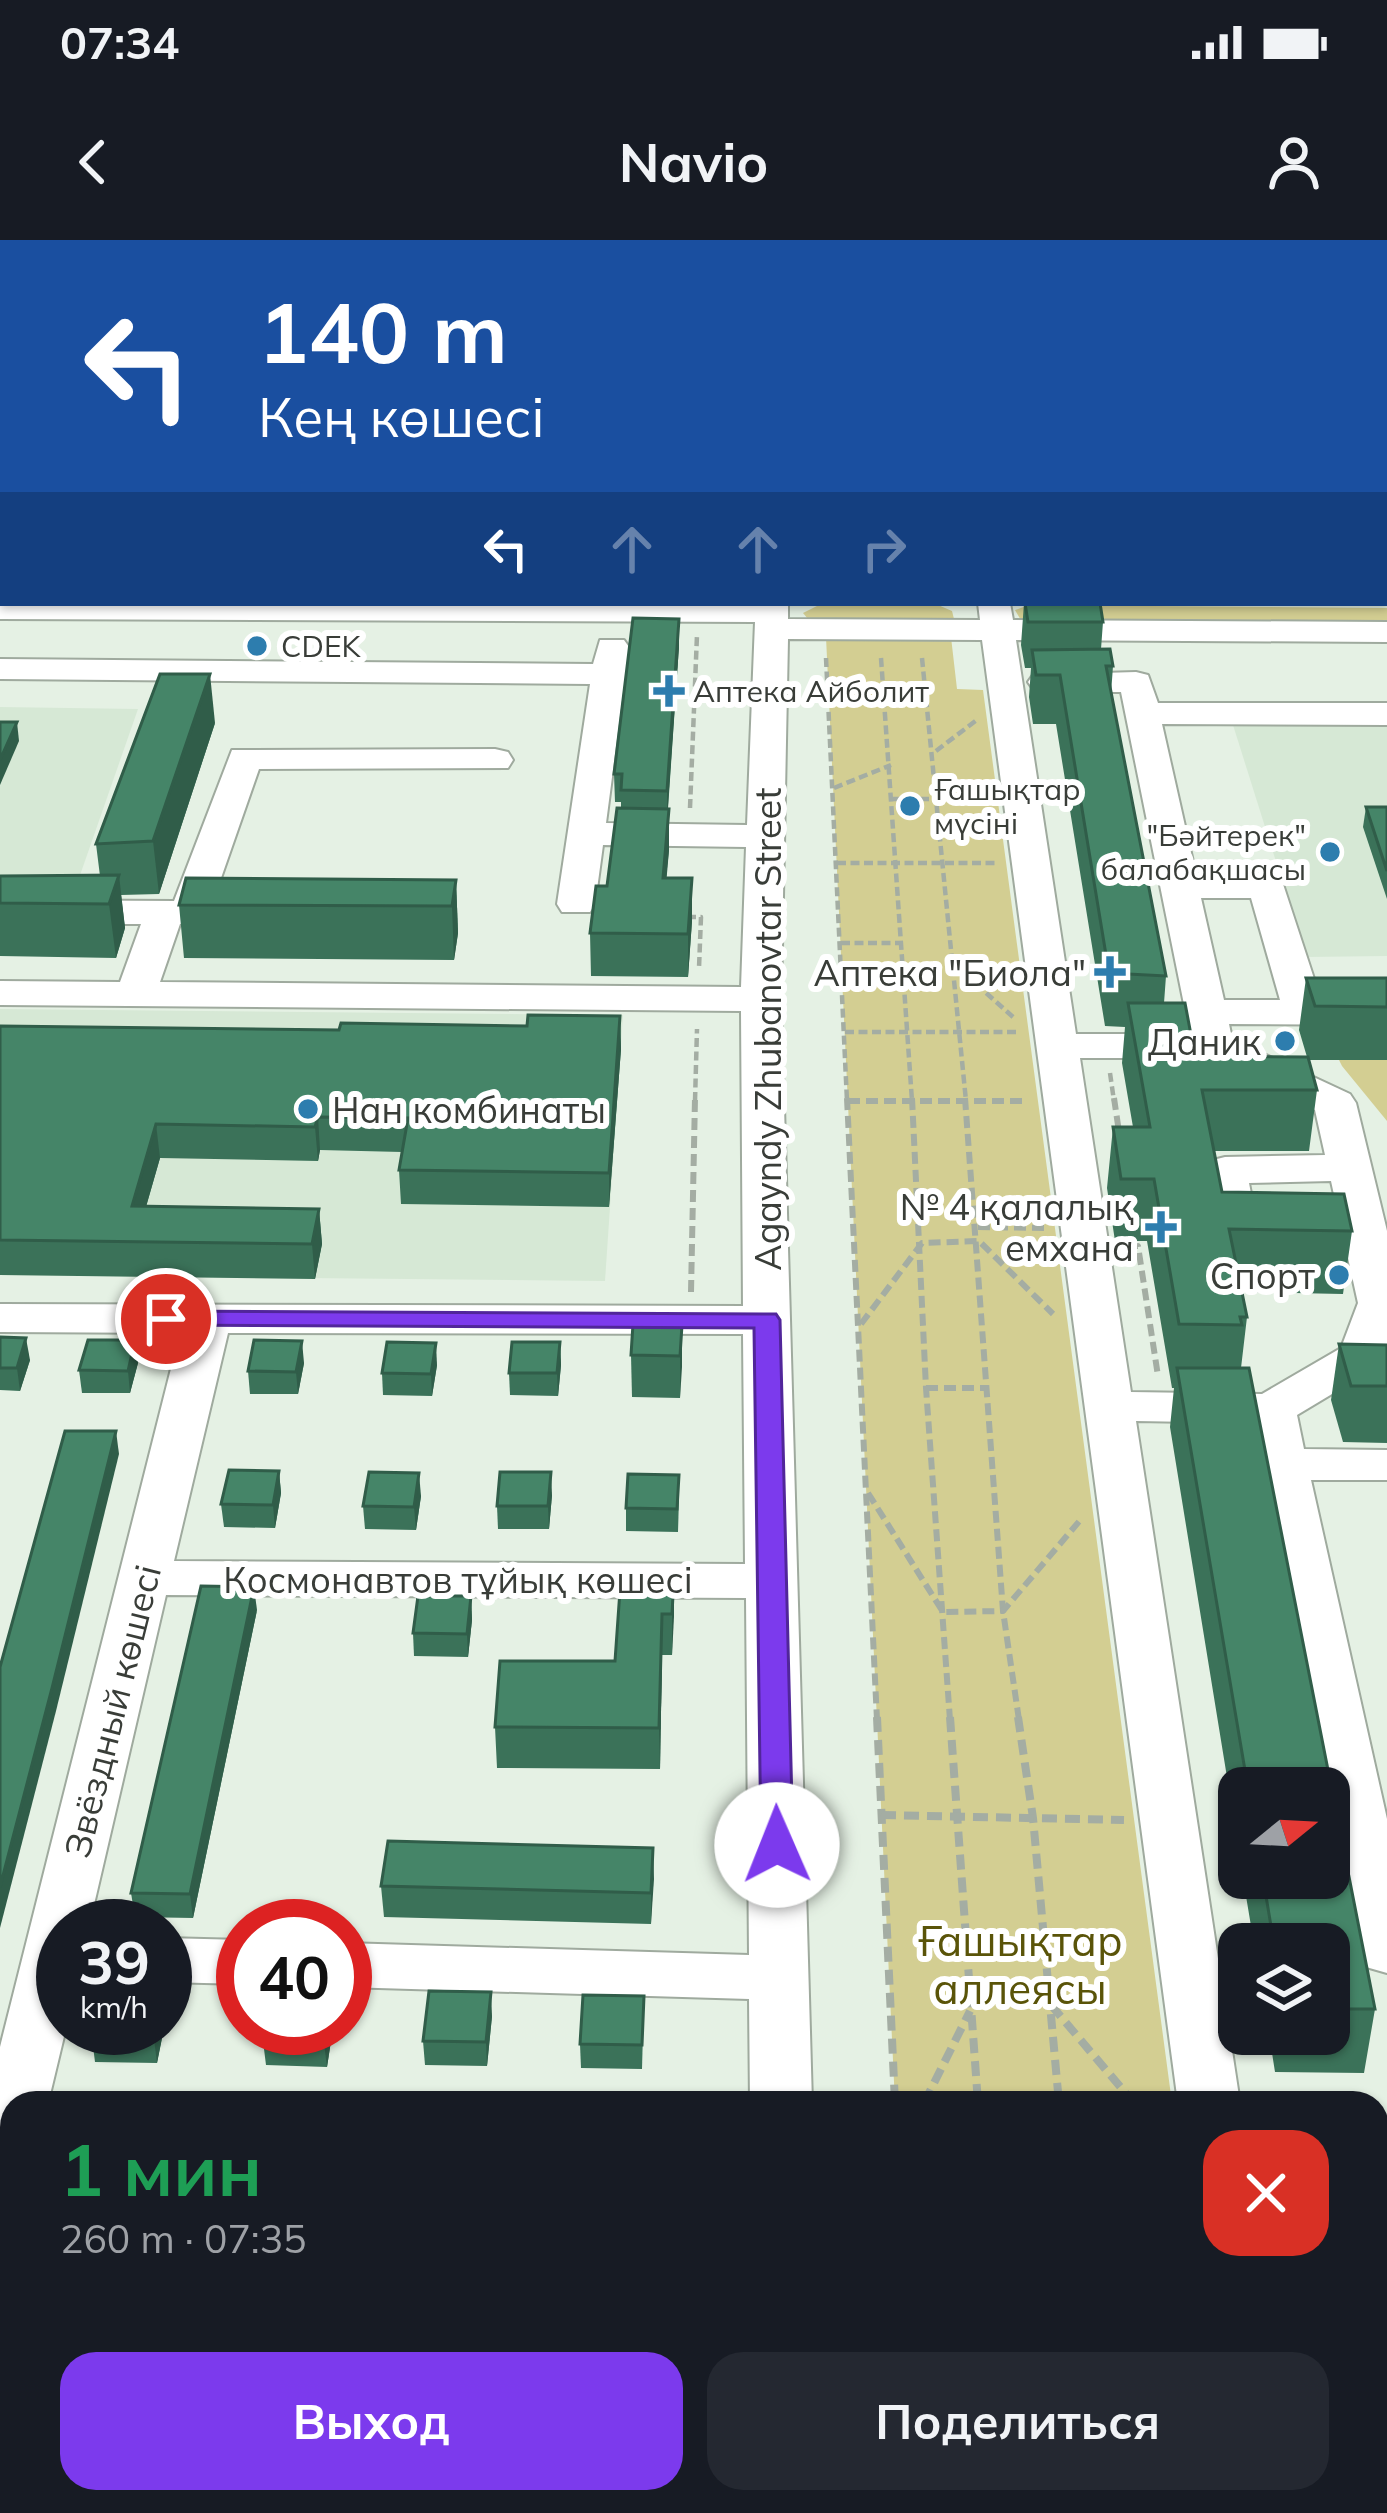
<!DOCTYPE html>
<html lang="ru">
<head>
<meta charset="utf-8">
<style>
	:root { --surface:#171b24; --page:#242831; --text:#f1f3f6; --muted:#9ea1a6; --accent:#7c3aed }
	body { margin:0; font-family:Mulish,sans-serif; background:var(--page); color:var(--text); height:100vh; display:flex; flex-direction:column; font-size:45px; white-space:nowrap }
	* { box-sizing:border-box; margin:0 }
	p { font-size:39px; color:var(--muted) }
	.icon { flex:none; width:66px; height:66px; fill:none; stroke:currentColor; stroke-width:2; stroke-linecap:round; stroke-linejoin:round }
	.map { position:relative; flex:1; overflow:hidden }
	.side { position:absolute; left:0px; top:1851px; width:1389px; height:423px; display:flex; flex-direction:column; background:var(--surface); border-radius:36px 36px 0 0; box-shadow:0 3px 9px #0004 }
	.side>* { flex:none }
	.guide { position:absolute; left:0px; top:0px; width:1389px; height:366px; box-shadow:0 3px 9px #0004; background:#1a4fa0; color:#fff; overflow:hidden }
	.needle { width:78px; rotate:72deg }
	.controls { position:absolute; left:1218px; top:1527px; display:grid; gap:24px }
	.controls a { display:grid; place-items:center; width:132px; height:132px; border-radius:24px; background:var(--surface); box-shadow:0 3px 9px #0004; font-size:60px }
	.speed { position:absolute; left:36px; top:1659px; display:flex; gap:24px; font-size:60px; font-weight:700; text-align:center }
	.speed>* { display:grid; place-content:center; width:156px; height:156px; border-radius:50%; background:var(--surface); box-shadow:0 3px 9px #0004; line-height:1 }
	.speed small { font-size:30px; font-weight:400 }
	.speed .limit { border:18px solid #d22; background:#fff; color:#111 }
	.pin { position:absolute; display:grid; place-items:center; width:102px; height:102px; color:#fff; margin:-51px; border:6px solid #fff; border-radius:50%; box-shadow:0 3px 12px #0007 }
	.me { position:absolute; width:132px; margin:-66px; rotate:359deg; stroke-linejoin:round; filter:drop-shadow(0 0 9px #0008) }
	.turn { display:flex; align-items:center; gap:42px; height:252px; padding:0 60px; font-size:54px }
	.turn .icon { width:156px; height:156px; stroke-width:2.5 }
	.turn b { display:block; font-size:84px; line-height:102px }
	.lanes { display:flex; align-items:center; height:114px; padding:0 60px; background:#0003; justify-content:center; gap:60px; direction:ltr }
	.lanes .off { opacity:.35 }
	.round { display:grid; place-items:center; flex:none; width:126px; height:126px; border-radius:36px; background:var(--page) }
	.summary { display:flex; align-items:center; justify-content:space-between; height:204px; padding:0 60px }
	h1 { font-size:72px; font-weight:700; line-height:90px; color:#1e9e55 }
	.action { display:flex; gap:24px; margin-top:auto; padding:24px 60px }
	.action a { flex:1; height:138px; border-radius:36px; background:var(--accent); color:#fff; font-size:48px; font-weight:700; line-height:138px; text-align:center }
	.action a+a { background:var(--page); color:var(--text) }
	.status { display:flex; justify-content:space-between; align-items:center; height:84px; padding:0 60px; background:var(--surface); direction:ltr }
	.status svg { height:33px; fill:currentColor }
	header { display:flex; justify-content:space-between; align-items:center; height:156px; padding:0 60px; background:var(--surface); font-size:54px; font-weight:700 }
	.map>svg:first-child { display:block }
</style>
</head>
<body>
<div class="status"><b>07:34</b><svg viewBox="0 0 49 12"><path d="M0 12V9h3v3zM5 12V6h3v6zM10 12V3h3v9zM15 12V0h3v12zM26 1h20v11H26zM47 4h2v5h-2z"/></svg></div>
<header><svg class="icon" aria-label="back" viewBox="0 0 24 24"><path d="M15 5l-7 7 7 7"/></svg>Navio<svg class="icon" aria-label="person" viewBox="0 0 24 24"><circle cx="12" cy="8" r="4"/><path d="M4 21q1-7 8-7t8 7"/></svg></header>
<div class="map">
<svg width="1387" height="2273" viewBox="0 0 1387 2273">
	<rect width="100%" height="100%" fill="#e5f1e4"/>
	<g fill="#d6e8d5">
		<polygon points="0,467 138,469 71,661 0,660"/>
		<polygon points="1233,485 1387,485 1387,716 1306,717"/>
		<polygon points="0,769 623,775 605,1041 0,1035"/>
	</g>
	<g fill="#d3ce92">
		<polygon points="821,364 938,365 952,371 954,379 808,379 803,373"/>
		<polygon points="1029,365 1387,368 1387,387 1022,382 1015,370"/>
		<polygon points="826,397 951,397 957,449 983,450 1172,1863 895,1863"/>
		<polygon points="1339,820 1387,820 1387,881 1342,826"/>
	</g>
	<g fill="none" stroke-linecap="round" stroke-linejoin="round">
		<defs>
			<g id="minor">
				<polygon points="489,0 515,0 488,3"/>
				<rect x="561" y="0" width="26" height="3"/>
				<rect x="755" y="0" width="26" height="3"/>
				<rect x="872" y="0" width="26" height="3"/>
				<rect x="932" y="0" width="26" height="3"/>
				<polygon points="1225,0 1251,0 1252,3 1226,3"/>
				<polygon points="1311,0 1337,0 1338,3 1312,3"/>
				<rect x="1386" y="63" width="1" height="16"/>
				<polygon points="1386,156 1387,157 1387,176 1386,175"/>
				<rect x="1386" y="318" width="1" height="20"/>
				<path d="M0,359L3,363H788V379L980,380L978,363H1010L1013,380L1387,382V402L1016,400L1076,794H1190L1121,452H1045L1033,449L1028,442L1033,435L1136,432L1148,435L1158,463H1387V485L1162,484L1196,635L1281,638L1321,760L1387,761V785L1229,784L1232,799L1350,854L1356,863L1387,991V1111L1377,1127L1297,1175L1304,1209L1387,1210V1240H1311L1387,1579V1733L1366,1727L1357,1711L1329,1572V1548H1324L1250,1183L1136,1181L1240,1863H1178L982,400L788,399L781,759L812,1863H750L749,1759L345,1747V1703L749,1715L746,1358L166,1355L89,1686H63L66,1788L48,1863H12V1955L0,1959V1807L180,1093L0,1092V1064L743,1066L741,771L0,765V741L120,742L141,684H0V660L174,661L232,510L495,509L508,512L513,520L508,528L259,529L213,661L256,665L261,673L256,681L180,684L160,742L741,747L746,607L603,605L595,664L590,672H562L557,664L590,444L0,439V419L593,424L600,400H624L629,407L606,583L747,585L755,382L0,379ZM1201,658H1251L1280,760H1224ZM1080,818H1206L1315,870L1325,915L1225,917L1209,921L1203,930L1213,994L1220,1004L1236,1008L1274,1004L1281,994L1274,984L1256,980L1249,943L1331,941L1358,1063L1341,1108L1262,1154L1131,1152ZM228,1093L743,1094L745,1324L174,1321Z"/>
				<polygon points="165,1698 243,1700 243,1744 165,1742"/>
				<rect x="0" y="2129" width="12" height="58"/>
				<rect x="1377" y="2150" width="10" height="58"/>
				<rect x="749" y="2262" width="70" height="11"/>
			</g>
		</defs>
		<use href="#minor" stroke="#9faa9e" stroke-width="4"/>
		<g stroke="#a4ada3" stroke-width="4.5" stroke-dasharray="9 4.5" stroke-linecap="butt">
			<polyline points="826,418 847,861"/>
			<polyline points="881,418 912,861"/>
			<polyline points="922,418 966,861"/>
			<polyline points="936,511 978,479"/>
			<polyline points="834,548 891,525"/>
			<polyline points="893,559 937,559"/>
			<polyline points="690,568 697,395"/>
			<polyline points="837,623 995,623"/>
			<polyline points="687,677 701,677 699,728"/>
			<polyline points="841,703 903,703"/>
			<polyline points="956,726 1013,777"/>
			<polyline points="845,792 1016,792"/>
			<polyline points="1110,833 1114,861"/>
			<polyline points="695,861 697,789"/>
		</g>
		<g stroke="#a4ada3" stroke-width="6" stroke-dasharray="12 6" stroke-linecap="butt">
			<polyline points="847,858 877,1480"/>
			<polyline points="912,858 926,1148 950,1480"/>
			<polyline points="965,858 1003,1371 1019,1480"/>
			<polyline points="1114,858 1119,892"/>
			<polyline points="848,861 1025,861"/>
			<polyline points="978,987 1047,988"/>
			<polyline points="1127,1006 1138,1006 1158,1136"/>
			<polyline points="691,1052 695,858"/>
			<polyline points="861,1084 922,1003 979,1001 1053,1074"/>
			<polyline points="926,1148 988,1148"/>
			<polyline points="868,1253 943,1372 1003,1371 1082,1278"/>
		</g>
		<g stroke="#a4ada3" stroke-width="8" stroke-dasharray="15 8" stroke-linecap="butt">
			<polyline points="877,1477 895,1863"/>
			<polyline points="950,1477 978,1863"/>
			<polyline points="1018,1477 1033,1578 1059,1863"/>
			<polyline points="881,1575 1124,1580"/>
			<polyline points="1051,1765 1134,1863"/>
			<polyline points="924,1863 970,1771"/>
		</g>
		<use href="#minor" fill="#fff" fill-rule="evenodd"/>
	</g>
	<g fill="#3b7259">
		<polygon points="0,0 36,0 37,3 3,3 3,63 0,63"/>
		<rect x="385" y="0" width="55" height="3"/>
		<polygon points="3,115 3,339 0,339 0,117"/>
		<polygon points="1024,363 1100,363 1103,382 1101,409 1110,409 1113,426 1111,454 1166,736 1164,763 1185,763 1195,816 1307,817 1299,790 1306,738 1387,738 1387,820 1309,820 1317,850 1309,911 1214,911 1222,952 1344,954 1352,991 1343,1054 1242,1052 1247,1077 1241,1128 1249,1128 1375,1769 1364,1833 1275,1832 1269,1794 1329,1794 1329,1704 1254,1704 1243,1638 1329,1638 1329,1548 1239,1548 1239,1611 1170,1187 1174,1148 1172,1148 1147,1001 1115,1001 1107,948 1113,887 1133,887 1122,823 1125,787 1105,786 1056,484 1033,484 1029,457 1031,428 1025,428 1021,405"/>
		<polygon points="679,406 668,569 669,610 666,638 692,681 688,737 591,736 590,693 607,646 621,568 621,562 615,562 614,534"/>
		<polygon points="215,483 159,654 121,655 125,688 116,718 0,716 0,636 100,636 96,604"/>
		<polygon points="1366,567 1387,567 1387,659 1363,587"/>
		<polygon points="456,640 458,693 454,720 184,718 179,665"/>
		<polygon points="620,776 621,809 609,967 401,964 399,930 402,912 320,910 318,921 160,918 146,967 319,969 322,1004 315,1039 0,1035 0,786 339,790 527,786"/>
		<polygon points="682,1085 680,1158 632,1157 631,1115"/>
		<polygon points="0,1097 30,1120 20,1151 0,1150"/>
		<polygon points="135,1100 138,1123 130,1153 82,1153 79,1130"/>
		<polygon points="560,1102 561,1125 558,1156 510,1155 509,1133"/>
		<polygon points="1339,1104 1387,1105 1387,1203 1343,1202 1331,1160"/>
		<polygon points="304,1123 298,1154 250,1154 248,1131"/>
		<polygon points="437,1125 432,1156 383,1155 382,1133"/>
		<polygon points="279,1231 281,1253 275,1288 224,1287 221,1264"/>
		<polygon points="552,1255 549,1289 498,1289 497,1266"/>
		<polygon points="421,1256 416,1290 365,1289 363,1266"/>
		<polygon points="679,1258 678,1292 626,1291 626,1268"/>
		<polygon points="674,1336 672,1415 662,1415 660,1529 497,1528 495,1487 615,1421"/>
		<polygon points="471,1356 472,1380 468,1417 414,1416 413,1393"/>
		<polygon points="257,1370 193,1678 135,1677 131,1653"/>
		<polygon points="653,1608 651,1684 384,1677 381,1646"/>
		<polygon points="644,1756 642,1829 581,1828 580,1804"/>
		<polygon points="492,1776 487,1826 425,1825 423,1801"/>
		<polygon points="164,1788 157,1823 95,1822 92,1798"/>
		<polygon points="333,1788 327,1827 266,1825 263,1801"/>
		<rect x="1377" y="1904" width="10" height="135"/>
		<polygon points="1013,2262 1098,2262 1100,2273 1013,2273"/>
		<polygon points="1279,2262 1377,2262 1387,2273 1276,2273"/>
	</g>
	<g fill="#305d49">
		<polygon points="679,379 679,406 667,579 667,551"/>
		<polygon points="210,434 215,483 159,654 153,601"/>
		<polygon points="17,482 19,501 0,545 0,520"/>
		<polygon points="669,569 669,610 663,680 663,638"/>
		<polygon points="119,635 125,688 116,718 109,664"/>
		<polygon points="692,638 692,681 688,737 688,694"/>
		<polygon points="456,640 458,693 454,720 452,666"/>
		<polygon points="620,776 621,809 609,967 609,933"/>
		<polygon points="318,877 320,910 318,921 315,887"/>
		<polygon points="156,884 160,918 136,1001 132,966"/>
		<polygon points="319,969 322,1004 315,1039 312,1004"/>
		<polygon points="682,1085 682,1127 680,1158 680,1116"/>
		<polygon points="26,1098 30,1120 20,1151 17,1128"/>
		<polygon points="135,1100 138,1123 130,1153 128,1131"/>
		<polygon points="302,1101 304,1123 298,1154 296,1132"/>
		<polygon points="560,1102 561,1125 558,1156 557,1133"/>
		<polygon points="436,1103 437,1125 432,1156 431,1134"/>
		<polygon points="116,1191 119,1214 56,1471 0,1688 0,1647"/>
		<polygon points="279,1231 281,1253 275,1288 273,1265"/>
		<polygon points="551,1232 552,1255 549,1289 548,1266"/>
		<polygon points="419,1233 421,1256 416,1290 414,1267"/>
		<polygon points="674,1336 674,1377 672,1415 672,1374"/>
		<polygon points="254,1347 257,1370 193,1678 190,1654"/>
		<polygon points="471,1356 472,1380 468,1417 467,1394"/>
		<polygon points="662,1374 662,1415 660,1529 659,1488"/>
		<polygon points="653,1608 654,1639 651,1684 651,1653"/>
		<polygon points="491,1752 492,1776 487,1826 486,1802"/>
		<polygon points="156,1788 164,1788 157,1823 154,1799"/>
		<polygon points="327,1788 333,1788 327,1827 324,1803"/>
		<polygon points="62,2262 72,2262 69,2273 60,2273"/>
		<polygon points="250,2262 257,2262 256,2273 249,2273"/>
	</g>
	<g fill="#458568" stroke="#305d49" stroke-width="3">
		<polygon points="0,0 35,0 34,3 3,3 3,40 0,40"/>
		<polygon points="403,0 438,0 437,3 402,3"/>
		<rect x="628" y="0" width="37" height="3"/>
		<rect x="841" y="0" width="41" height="3"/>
		<polygon points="1030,0 1175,0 1176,3 1031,3"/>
		<polygon points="1265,0 1301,0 1303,3 1266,3"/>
		<polygon points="3,115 3,304 0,304 0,289 3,288 2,265 0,265 0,117"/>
		<polygon points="1025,363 1100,363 1103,382 1028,382"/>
		<polygon points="633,378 679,379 667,551 621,550 622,534 614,534"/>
		<polygon points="1110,409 1113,426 1106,426 1166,736 1109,733 1060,435 1036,435 1032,410"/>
		<polygon points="160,434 210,434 153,601 96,604"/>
		<polygon points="0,482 17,482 0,520"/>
		<polygon points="1366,567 1387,567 1387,631"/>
		<polygon points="617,568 669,569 663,638 692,638 688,694 590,693 596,646 607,646"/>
		<polygon points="119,635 109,664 0,663 0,636"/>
		<polygon points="186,638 456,640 452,666 179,665"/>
		<polygon points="1306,738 1387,738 1387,767 1315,766"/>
		<polygon points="1128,763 1185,763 1195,816 1308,817 1317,850 1202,850 1222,952 1344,954 1352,991 1229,989 1247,1077 1240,1077 1242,1085 1179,1084 1154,939 1121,939 1113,887 1150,887"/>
		<polygon points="528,775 620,776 609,933 399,930 408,878 318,877 315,887 156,884 132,966 319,969 312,1004 0,1000 0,786 339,790 341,783 527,786"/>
		<polygon points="633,1084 682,1085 680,1116 631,1115"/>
		<polygon points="0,1097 26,1098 17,1128 0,1128"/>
		<polygon points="88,1100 135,1100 128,1131 79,1130"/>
		<polygon points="254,1100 302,1101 296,1132 248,1131"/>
		<polygon points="387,1102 436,1103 431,1134 382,1133"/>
		<polygon points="512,1102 560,1102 557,1133 509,1133"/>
		<polygon points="1339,1104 1387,1105 1387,1146 1351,1146"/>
		<polygon points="1177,1128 1249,1128 1375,1769 1329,1769 1329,1704 1274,1704 1263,1638 1329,1638 1329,1548 1248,1548"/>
		<polygon points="65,1191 116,1191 52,1448 0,1647 0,1427"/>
		<polygon points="229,1230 279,1231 273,1265 221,1264"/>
		<polygon points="369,1232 419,1233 414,1267 363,1266"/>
		<polygon points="500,1232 551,1232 548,1266 497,1266"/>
		<polygon points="628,1234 679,1235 677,1269 626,1268"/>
		<polygon points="621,1336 674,1336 672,1374 662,1374 659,1488 495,1487 500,1421 615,1421"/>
		<polygon points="201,1346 254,1347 190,1654 131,1653"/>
		<polygon points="418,1356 471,1356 467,1394 413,1393"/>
		<polygon points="388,1601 653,1608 651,1653 381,1646"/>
		<polygon points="429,1751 491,1752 486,1802 423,1801"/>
		<polygon points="583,1755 644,1756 642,1805 580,1804"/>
		<polygon points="94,1788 156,1788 154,1799 92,1798"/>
		<polygon points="265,1788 327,1788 324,1803 263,1801"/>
		<polygon points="350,1860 413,1861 413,1863 350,1863"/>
		<rect x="1377" y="1904" width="10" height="71"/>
		<polygon points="0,2222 12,2223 12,2262 62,2262 60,2273 0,2273"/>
		<polygon points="1377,2261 1387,2261 1387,2273 1292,2273 1291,2262"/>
		<polygon points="179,2262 250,2262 249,2273 177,2273"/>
		<polygon points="354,2262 425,2262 424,2273 353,2273"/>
		<polygon points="553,2262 624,2262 623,2273 552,2273"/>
		<polygon points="884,2262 955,2262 956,2273 884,2273"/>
		<polygon points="1019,2262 1098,2262 1100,2273 1020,2273"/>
		<polygon points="1155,2262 1226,2262 1227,2273 1156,2273"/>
	</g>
	<polygon fill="#7c3aed" stroke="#51269a" stroke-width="3" points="166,1071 776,1074 780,1080 793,1605 788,1614 766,1614 761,1605 754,1088 156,1085 153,1079"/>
	<g fill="#2d7dae" stroke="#fff" stroke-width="4.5">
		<circle cx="257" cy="406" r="12"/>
		<path d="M663 433h12v12h12v12h-12v12h-12v-12h-12v-12h12z"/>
		<circle cx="910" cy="566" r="12"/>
		<circle cx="1330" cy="612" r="12"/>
		<path d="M1104 714h12v12h12v12h-12v12h-12v-12h-12v-12h12z"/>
		<circle cx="1285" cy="801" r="12"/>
		<circle cx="308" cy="869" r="12"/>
		<path d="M1155 969h12v12h12v12h-12v12h-12v-12h-12v-12h12z"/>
		<circle cx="1339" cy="1035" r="12"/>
	</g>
	<g text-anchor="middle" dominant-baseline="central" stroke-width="12" stroke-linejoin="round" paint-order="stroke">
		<g font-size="30" fill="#393d38" stroke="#fff" text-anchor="start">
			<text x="281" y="406">CDEK</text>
			<text x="693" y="451">Аптека Айболит</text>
			<text x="934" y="549">Ғашықтар<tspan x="934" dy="34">мүсіні</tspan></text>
			<text x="1306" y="595" text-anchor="end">"Бәйтерек"<tspan x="1306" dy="34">балабақшасы</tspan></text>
		</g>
		<g font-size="36" fill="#393d38" stroke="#fff" text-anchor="end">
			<text x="1086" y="732">Аптека "Биола"</text>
			<text x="1261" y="801">Даник</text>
			<text x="332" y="869" text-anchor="start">Нан комбинаты</text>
			<text x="1134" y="966">№ 4 қалалық<tspan x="1134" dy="41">емхана</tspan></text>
			<text x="1315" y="1035">Спорт</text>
		</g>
		<g font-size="36" fill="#393d38" stroke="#fff">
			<text transform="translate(767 789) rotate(-90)">Agayndy Zhubanovtar Street</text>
			<text x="458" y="1339">Космонавтов тұйық көшесі</text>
			<text transform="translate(112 1471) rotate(-76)">Звёздный көшесі</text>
		</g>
		<g font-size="42" fill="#5a5409" stroke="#fff">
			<text x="1020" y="1700">Ғашықтар<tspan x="1020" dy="48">аллеясы</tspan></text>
		</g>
	</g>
</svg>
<div class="controls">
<a><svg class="needle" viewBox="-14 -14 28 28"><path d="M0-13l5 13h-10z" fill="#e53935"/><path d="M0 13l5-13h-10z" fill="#9ea1a6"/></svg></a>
<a><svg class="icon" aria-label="layers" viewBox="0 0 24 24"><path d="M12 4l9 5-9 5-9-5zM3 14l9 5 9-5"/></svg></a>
</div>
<div class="speed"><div>39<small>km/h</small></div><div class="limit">40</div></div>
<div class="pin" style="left:166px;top:1079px;background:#d93025"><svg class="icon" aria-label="arrive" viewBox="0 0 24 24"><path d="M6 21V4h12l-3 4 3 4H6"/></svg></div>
<svg class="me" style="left:777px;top:1605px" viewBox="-20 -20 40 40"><circle r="19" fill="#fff"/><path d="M0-13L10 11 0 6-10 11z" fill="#7c3aed"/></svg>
<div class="guide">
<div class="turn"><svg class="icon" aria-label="left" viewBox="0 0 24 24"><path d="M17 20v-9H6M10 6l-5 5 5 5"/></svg><div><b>140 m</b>Кең көшесі</div></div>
<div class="lanes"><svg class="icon" aria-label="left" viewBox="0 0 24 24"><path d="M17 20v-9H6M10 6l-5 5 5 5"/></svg><svg class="icon off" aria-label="ahead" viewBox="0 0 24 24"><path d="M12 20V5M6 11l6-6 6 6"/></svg><svg class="icon off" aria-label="ahead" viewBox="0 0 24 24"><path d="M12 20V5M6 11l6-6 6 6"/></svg><svg class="icon off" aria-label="right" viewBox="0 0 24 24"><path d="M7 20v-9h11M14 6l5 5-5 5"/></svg></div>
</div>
<section class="side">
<div class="summary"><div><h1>1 мин</h1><p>260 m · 07:35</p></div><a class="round" style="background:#d93025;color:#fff"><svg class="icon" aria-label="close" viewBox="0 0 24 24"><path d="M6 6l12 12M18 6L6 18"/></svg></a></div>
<div class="action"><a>Выход</a><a>Поделиться</a></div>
</section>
</div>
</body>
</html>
